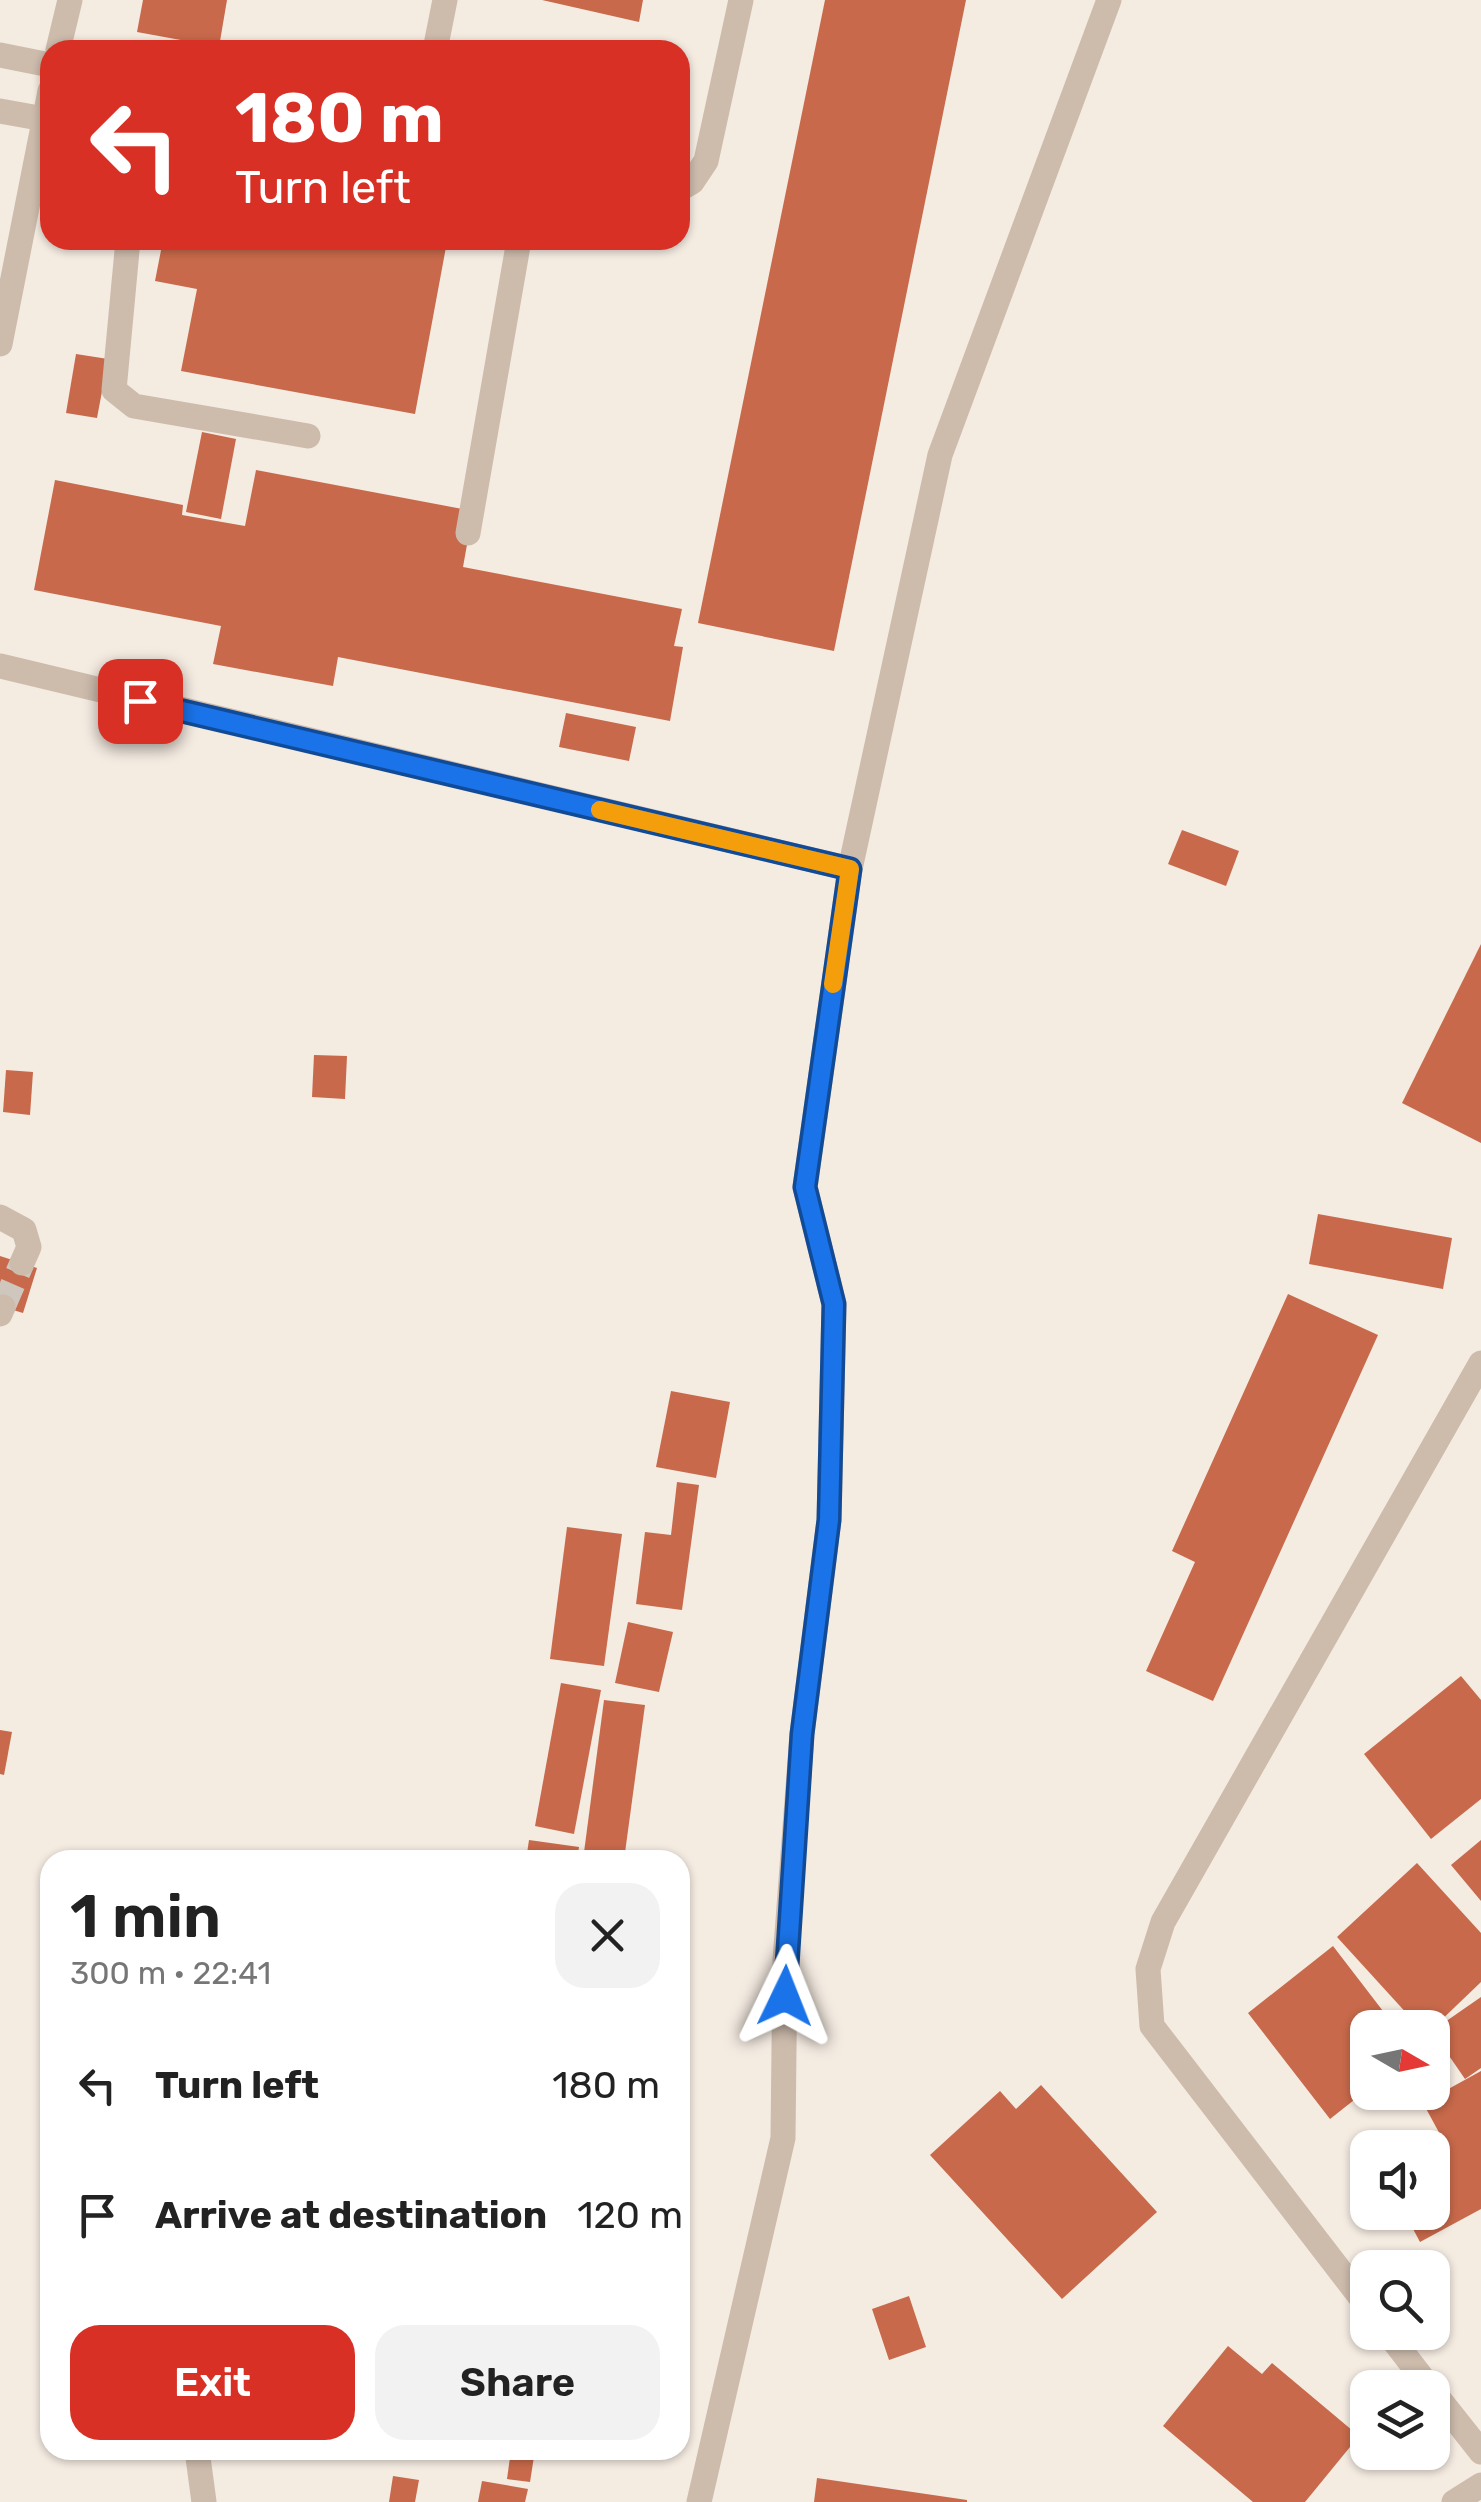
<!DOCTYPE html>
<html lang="en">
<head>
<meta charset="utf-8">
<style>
	:root { --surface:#fff; --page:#f2f2f2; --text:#222; --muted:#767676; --accent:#d93025 }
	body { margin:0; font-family:Rubik,sans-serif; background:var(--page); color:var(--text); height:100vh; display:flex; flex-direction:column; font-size:38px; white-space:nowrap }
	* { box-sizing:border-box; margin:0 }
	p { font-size:32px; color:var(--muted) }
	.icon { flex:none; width:55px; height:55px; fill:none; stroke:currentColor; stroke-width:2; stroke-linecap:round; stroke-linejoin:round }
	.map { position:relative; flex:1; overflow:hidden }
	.details { position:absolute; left:40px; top:1850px; width:650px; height:610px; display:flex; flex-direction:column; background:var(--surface); border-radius:30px; box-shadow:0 2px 8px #0004 }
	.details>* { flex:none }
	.banner { position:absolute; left:40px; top:40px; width:650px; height:210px; border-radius:30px; box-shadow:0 2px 8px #0004; background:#d93025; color:#fff; overflow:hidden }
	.needle { width:65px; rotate:99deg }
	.controls { position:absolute; left:1350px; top:2010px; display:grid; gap:20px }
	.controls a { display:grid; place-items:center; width:100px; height:100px; border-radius:20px; background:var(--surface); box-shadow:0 2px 8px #0004; font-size:50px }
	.pin { position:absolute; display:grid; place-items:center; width:85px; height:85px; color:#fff; margin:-42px; border-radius:20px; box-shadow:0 5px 15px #0006 }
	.me { position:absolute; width:110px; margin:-55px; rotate:2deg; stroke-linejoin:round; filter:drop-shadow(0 0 8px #0008) }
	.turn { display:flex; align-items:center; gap:35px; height:210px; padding:0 30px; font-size:45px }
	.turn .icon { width:130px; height:130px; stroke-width:2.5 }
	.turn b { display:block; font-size:70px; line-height:85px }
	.round { display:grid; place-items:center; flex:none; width:105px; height:105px; border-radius:30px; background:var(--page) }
	.summary { display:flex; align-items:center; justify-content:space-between; height:170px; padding:0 30px }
	h1 { font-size:60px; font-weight:600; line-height:75px }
	.button { display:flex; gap:20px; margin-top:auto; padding:20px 30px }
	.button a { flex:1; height:115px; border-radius:30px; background:var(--accent); color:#fff; font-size:40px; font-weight:600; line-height:115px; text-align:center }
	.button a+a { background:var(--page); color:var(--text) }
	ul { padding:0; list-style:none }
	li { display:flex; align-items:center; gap:30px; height:130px; padding:0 30px }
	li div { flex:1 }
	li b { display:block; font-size:38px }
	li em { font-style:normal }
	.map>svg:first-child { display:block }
</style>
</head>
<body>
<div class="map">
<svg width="1481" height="2502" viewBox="0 0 1481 2502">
	<rect width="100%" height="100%" fill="#f4ebe1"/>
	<g fill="#c8694b">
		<polygon points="143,0 227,0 219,47 137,32"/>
		<polygon points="542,0 643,0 639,22"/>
		<polygon points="825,0 966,0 834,651 698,623"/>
		<polygon points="163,240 410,240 446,247 415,414 181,371 197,289 155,281"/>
		<polygon points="76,354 108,359 97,418 66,413"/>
		<polygon points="202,432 236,439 221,519 186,512"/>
		<polygon points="256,470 473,511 463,567 682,609 674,646 683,647 670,721 338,657 333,686 213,664 221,626 34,590 55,480 183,505 182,515 245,526"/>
		<polygon points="566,713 636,727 629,761 559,747"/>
		<polygon points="1182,830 1239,851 1226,886 1168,864"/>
		<polygon points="1481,944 1481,1143 1402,1103"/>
		<polygon points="314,1055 347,1056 345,1099 312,1097"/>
		<polygon points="6,1070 33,1072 30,1115 3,1112"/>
		<polygon points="1318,1214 1452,1238 1443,1289 1309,1264"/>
		<polygon points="0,1256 37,1268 23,1313 0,1306"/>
		<polygon points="1288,1294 1378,1335 1213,1701 1146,1671 1195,1562 1172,1551"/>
		<polygon points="671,1391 730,1402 716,1478 656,1467"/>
		<polygon points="677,1482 699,1485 682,1610 636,1604 645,1532 671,1535"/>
		<polygon points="567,1527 622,1534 604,1666 550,1659"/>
		<polygon points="628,1622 673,1632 659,1692 615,1683"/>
		<polygon points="1461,1676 1481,1700 1481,1799 1431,1839 1364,1754"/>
		<polygon points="561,1683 601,1690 574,1834 535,1826"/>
		<polygon points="604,1700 645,1705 624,1860 583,1860"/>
		<polygon points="0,1730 12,1732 4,1775 0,1774"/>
		<polygon points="529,1840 579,1847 577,1860 526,1860"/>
		<polygon points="1481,1840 1481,1901 1451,1865"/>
		<polygon points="1417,1863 1481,1933 1481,1982 1433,2028 1420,2028 1337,1937"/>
		<polygon points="1333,1946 1396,2028 1368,2028 1368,2089 1330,2119 1248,2013"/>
		<polygon points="1481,1997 1481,2068 1465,2079 1432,2031"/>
		<polygon points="1481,2071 1481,2209 1420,2242 1404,2212 1432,2212 1432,2157 1448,2149 1423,2103"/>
		<polygon points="1041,2085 1157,2212 1062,2299 930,2155 1000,2091 1016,2109"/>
		<polygon points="909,2296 926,2347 889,2360 872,2309"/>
		<polygon points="1228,2346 1262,2374 1272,2363 1359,2436 1305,2502 1253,2502 1163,2426"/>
		<polygon points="511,2450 535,2450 530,2482 507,2479"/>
		<polygon points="393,2476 419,2480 415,2502 389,2502"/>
		<polygon points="817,2478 967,2500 967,2502 814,2502"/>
		<polygon points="482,2481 528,2489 525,2502 478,2502"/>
	</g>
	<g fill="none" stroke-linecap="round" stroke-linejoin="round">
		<polyline stroke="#cfc6bd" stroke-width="25" stroke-dasharray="25 12" stroke-linecap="butt" points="3,1307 22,1263"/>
		<g stroke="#cdbbac" stroke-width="25">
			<polyline points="58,50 70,0"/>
			<polyline points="435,50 445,0"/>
			<polyline points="0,55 50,65"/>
			<polyline points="0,111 50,120"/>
			<polyline points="680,189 692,182 706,161 741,0"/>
			<polyline points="128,240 114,390 134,406 308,436"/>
			<polyline points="0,344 50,91"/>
			<polyline points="468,533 519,240"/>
			<polyline points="0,666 850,869"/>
			<polyline points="0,1217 24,1230 29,1247 22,1263"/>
			<polyline points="0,1314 3,1307"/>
			<polyline points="1368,2307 1152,2026 1148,1969 1163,1922 1481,1363"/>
			<polyline points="1387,2332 1430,2388"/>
			<polyline points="1432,2390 1481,2452"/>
			<polyline points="197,2450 204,2502"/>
			<polyline points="699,2502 783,2138 785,1960 802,1734 829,1520 834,1304 805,1187 850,869 940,455 1109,0"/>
			<polyline points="1454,2502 1481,2485"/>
		</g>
	</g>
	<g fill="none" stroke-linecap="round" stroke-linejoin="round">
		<defs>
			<polyline id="route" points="140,701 850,869 805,1187 834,1304 829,1520 802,1734 785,1996"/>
		</defs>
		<use href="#route" stroke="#114b97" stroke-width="25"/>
		<use href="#route" stroke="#1a73e8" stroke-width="18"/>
		<polyline stroke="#f59e0b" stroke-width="18" points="600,810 850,869 833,984"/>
	</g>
</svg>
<div class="controls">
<a><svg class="needle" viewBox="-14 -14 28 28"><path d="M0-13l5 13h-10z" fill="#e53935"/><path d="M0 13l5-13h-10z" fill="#767676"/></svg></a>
<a><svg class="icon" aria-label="sound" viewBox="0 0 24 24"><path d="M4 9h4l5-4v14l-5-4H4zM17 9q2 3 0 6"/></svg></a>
<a><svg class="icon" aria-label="search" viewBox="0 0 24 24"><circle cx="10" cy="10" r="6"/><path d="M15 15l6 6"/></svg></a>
<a><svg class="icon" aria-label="layers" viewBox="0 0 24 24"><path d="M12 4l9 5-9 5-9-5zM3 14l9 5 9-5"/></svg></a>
</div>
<div class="pin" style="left:140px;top:701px;background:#d93025"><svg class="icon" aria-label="arrive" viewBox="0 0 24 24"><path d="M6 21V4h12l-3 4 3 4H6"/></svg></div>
<svg class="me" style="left:785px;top:1996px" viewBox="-20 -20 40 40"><path d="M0-17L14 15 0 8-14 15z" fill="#1a73e8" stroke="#fff" stroke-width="4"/></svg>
<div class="banner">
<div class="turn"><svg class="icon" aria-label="left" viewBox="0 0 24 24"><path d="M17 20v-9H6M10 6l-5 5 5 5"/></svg><div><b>180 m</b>Turn left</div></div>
</div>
<section class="details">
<div class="summary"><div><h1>1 min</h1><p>300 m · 22:41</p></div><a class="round"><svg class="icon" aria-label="close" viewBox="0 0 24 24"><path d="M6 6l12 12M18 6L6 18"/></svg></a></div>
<ul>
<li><svg class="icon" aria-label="left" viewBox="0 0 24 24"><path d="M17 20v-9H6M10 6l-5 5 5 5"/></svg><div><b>Turn left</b></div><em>180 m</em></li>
<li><svg class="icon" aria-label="arrive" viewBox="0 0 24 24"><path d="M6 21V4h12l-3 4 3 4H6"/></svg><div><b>Arrive at destination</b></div><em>120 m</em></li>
</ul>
<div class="button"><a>Exit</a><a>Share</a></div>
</section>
</div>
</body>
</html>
